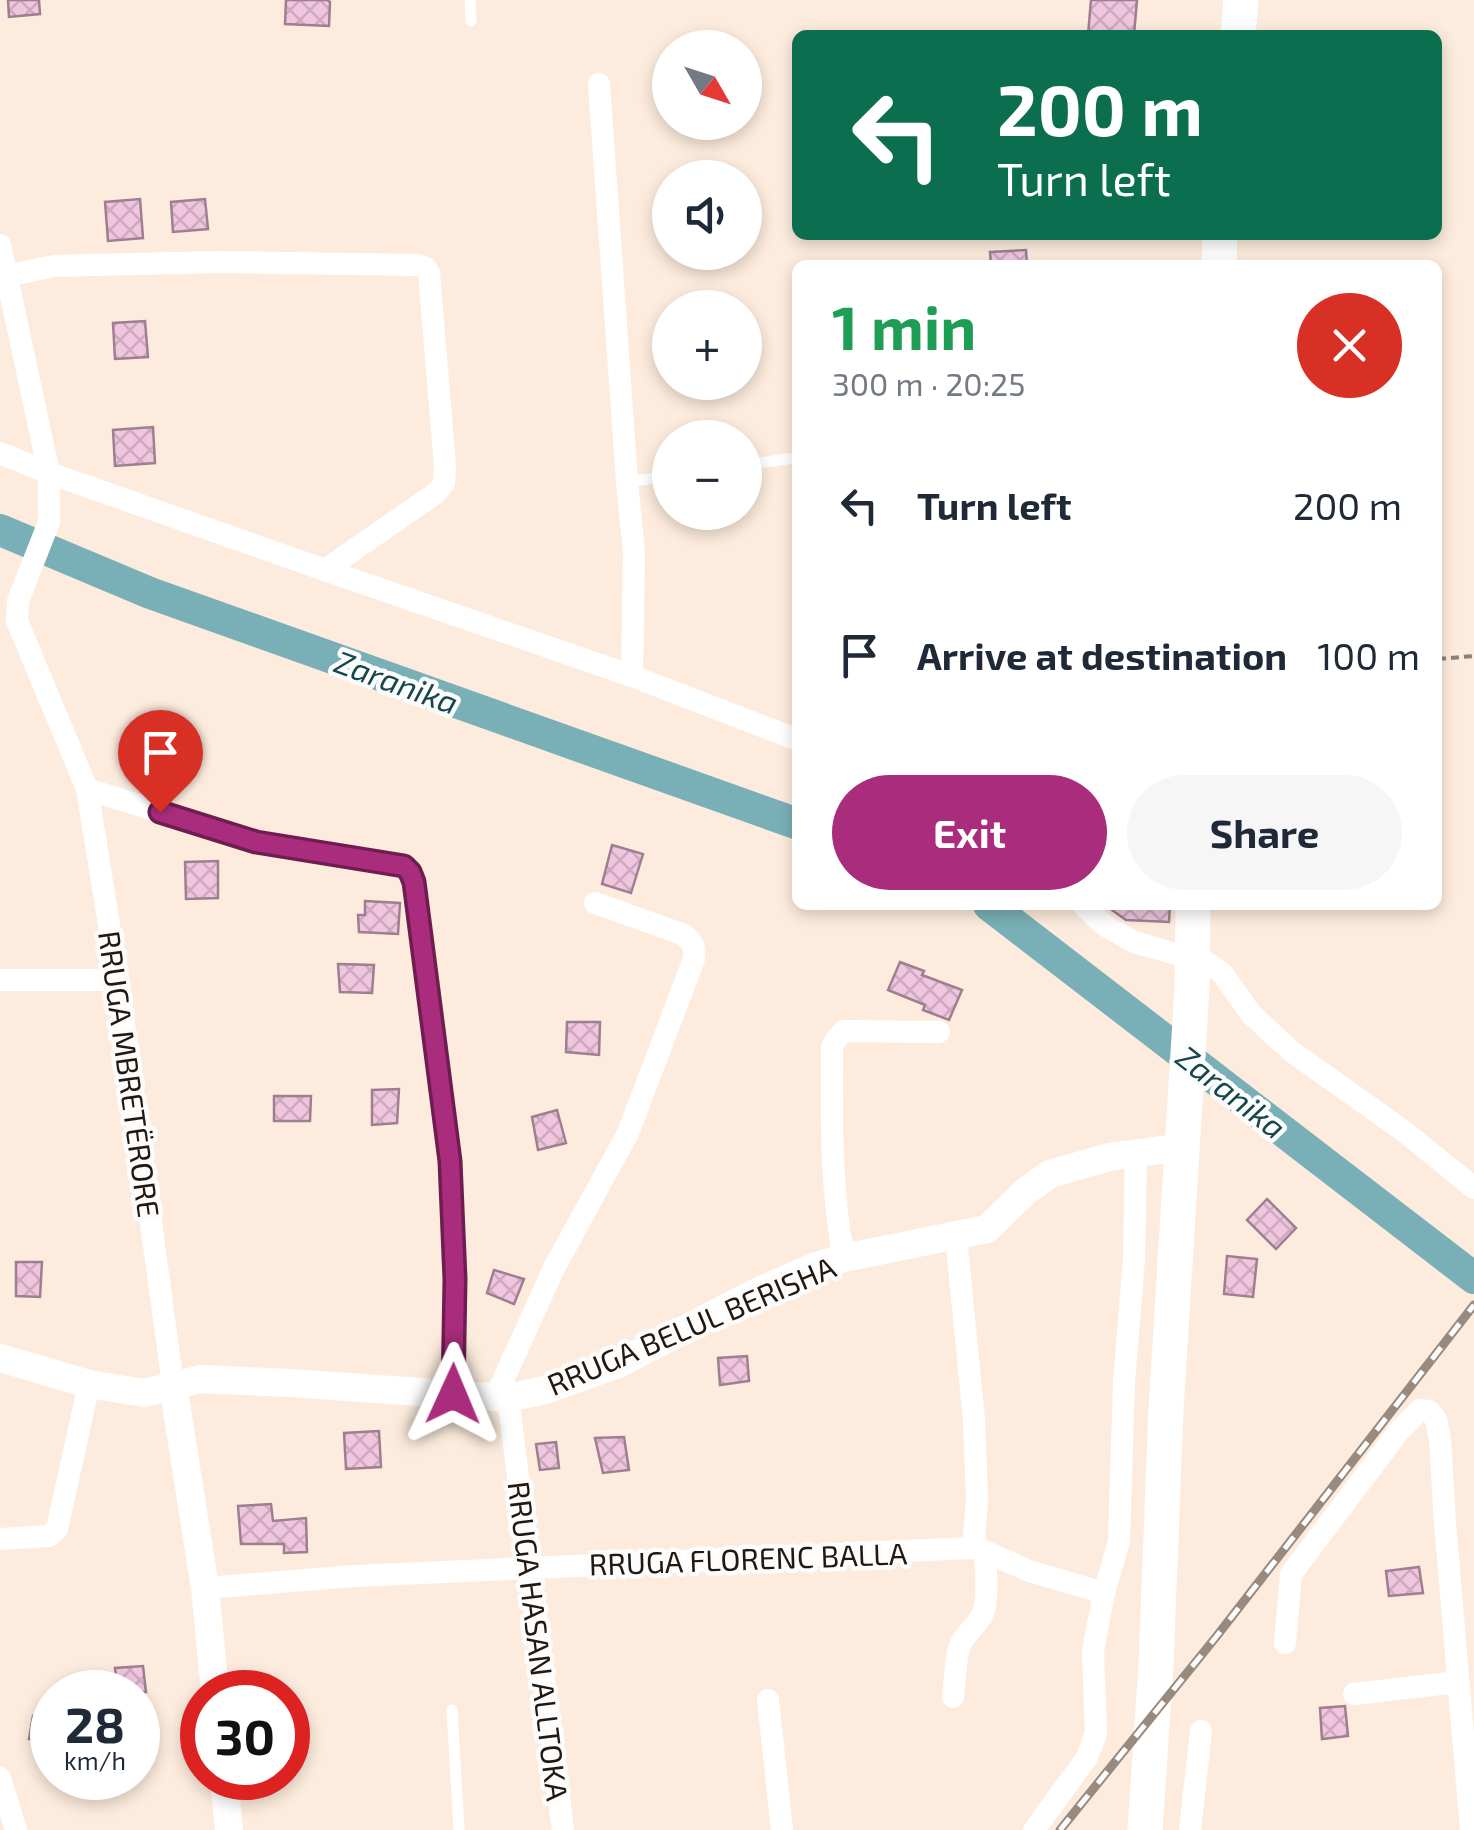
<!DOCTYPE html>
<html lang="en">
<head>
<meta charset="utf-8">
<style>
	:root { --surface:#fff; --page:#f6f6f7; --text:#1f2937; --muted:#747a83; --accent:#aa2c7c }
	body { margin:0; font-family:"Exo 2",sans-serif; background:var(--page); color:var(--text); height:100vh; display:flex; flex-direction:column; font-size:38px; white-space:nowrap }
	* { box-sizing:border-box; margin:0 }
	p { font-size:32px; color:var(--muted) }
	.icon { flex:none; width:55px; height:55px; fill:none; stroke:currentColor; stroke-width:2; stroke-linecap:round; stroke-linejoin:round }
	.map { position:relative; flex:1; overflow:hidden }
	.side { position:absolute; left:792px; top:260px; width:650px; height:650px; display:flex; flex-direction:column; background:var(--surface); border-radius:15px; box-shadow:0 5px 15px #0003 }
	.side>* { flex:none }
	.guide { position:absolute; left:792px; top:30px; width:650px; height:210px; border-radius:15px; box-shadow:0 5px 15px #0003; background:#0b6e4f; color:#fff; overflow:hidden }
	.needle { width:65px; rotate:129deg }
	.buttons { position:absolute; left:652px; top:30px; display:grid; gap:20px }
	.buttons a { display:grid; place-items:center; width:110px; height:110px; border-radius:50%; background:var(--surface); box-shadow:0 5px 15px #0003; font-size:50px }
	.speed { position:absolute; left:30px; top:1670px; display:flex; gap:20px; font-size:50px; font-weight:700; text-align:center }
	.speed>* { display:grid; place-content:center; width:130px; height:130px; border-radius:50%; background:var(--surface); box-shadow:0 5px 15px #0003; line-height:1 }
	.speed small { font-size:25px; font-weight:400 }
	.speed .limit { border:15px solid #d22; background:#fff; color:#111 }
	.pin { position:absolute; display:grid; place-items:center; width:85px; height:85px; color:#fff; margin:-102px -42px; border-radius:50% 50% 50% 0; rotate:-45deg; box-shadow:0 0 10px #0007 }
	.pin .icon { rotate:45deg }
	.me { position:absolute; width:110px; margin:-55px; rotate:1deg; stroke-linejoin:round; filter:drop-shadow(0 0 8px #0008) }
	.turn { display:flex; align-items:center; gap:35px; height:210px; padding:0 40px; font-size:45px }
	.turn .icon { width:130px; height:130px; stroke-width:2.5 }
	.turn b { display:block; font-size:70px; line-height:85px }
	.round { display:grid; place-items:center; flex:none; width:105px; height:105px; border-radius:52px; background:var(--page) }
	.headline { display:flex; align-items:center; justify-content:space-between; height:170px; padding:0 40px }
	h1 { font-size:60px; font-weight:700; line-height:75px; color:#1e9e55 }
	.primary-button { display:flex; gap:20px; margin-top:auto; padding:20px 40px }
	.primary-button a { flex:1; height:115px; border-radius:60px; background:var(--accent); color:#fff; font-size:40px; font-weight:700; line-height:115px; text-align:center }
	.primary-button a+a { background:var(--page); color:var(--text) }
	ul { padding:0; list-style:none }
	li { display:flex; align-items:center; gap:30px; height:150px; padding:0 40px }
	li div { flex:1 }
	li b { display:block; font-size:38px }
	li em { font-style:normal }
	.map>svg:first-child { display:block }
</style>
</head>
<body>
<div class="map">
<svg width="1474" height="1830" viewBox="0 0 1474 1830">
	<defs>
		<pattern id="building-cross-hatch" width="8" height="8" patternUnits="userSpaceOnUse" patternTransform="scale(2.5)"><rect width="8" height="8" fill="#f0c6df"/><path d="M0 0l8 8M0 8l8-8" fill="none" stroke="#cea9be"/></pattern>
	</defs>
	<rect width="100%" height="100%" fill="#fdecdd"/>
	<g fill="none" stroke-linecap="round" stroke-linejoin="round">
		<g stroke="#79b0b7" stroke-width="32">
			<polyline points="0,530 150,593 798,824"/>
			<polyline points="989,905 1474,1278"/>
		</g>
	</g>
	<g fill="url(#building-cross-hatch)" stroke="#9d7f91" stroke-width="2.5">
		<polygon points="8,0 39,0 40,14 9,17"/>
		<polygon points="286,0 327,0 330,2 329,26 285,24"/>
		<polygon points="1091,0 1137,0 1134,35 1088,35"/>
		<polygon points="140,199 143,238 108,241 105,202"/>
		<polygon points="205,199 208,229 173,232 171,202"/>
		<polygon points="1026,250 1027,265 991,265 990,252"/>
		<polygon points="145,321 148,357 115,359 113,323"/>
		<polygon points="153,427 155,463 115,466 113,430"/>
		<polygon points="612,845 643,854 631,893 602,884"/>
		<polygon points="218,861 218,898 186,899 185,862"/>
		<polygon points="365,901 400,903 398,934 359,932 358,915 365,915"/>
		<polygon points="1105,905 1170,905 1169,922 1126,920"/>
		<polygon points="900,962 924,971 922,975 962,990 949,1020 923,1010 925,1005 888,990"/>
		<polygon points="338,964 374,965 372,993 340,992"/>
		<polygon points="567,1022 600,1022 599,1055 566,1052"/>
		<polygon points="399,1089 397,1123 372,1125 372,1090"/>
		<polygon points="274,1096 311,1096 310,1121 274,1121"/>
		<polygon points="557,1110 566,1143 538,1150 532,1117"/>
		<polygon points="1267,1199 1296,1228 1276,1249 1247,1220"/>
		<polygon points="1227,1256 1257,1259 1253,1297 1224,1294"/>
		<polygon points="16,1262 42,1262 40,1297 16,1296"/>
		<polygon points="494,1270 524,1279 514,1304 487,1293"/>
		<polygon points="747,1356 749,1381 720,1385 718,1358"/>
		<polygon points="379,1431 381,1467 346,1469 344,1433"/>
		<polygon points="624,1437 629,1470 603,1473 595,1438"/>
		<polygon points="556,1442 559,1468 540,1470 536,1444"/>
		<polygon points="271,1504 273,1521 306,1518 307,1552 284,1553 284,1544 241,1544 238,1506"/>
		<polygon points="1419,1567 1423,1593 1389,1596 1386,1571"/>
		<polygon points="143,1666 146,1692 118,1692 115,1668"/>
		<polygon points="1345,1706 1348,1736 1322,1739 1320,1708"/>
		<polygon points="33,1716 52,1720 52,1744 29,1739"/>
	</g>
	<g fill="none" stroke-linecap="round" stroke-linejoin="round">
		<polyline stroke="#8f8176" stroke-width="4" stroke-dasharray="8 5" stroke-linecap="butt" points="1438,659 1474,656"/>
		<g stroke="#fff" stroke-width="11">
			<polyline points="470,0 471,21"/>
			<polyline points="745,465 793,458"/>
			<polyline points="627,482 670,476"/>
			<polyline points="452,1710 459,1830"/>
		</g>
		<g stroke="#fff" stroke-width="22">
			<polyline points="599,84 627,482 634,552 632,676"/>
			<polyline points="0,245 49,473 49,522 18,601 17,621 87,789 118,980 173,1385"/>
			<polyline points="7,276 54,266 217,262 419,265 426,268 429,273 445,466 444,483 436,493 325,570"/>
			<polyline points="0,453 49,473 325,570 632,676 798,740"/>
			<polyline points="87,789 256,842 404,866 410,871 414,882 450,1161 455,1279 453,1394"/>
			<polyline points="1083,905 1104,925 1134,942 1207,963 1222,973 1251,1014 1291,1051 1405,1132 1474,1188"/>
			<polyline points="0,980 118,980"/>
			<path d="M844,1258C830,1186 832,1120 832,1047L837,1038L844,1031L939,1032"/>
			<polyline points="0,1539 49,1536 57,1529 89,1384"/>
			<polyline points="205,1588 355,1576 970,1548 980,1549 1029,1571 1104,1593"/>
			<polyline points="1285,1643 1291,1574 1399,1431 1420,1410 1429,1411 1436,1419 1440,1439 1445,1523 1471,1830"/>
			<polyline points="1354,1694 1458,1682"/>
			<path d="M953,1697C955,1681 955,1663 959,1648C963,1635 976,1627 982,1615C989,1601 986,1567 984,1551L976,1545L974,1537L977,1500L974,1420L956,1237"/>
			<polyline points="768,1700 782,1830"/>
			<polyline points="0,1778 16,1830"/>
			<path d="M563,1830L508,1398L501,1385L554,1268L628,1133L694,959C695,946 693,941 682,934L595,903"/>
			<polyline points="1034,1830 1086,1759 1096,1734 1093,1651 1104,1593 1119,1541 1124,1382 1134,1259 1136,1152"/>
			<polyline points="1190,1830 1201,1731"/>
		</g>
		<g stroke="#fff" stroke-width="28">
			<polyline points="0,1358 89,1384 144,1393 201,1379 290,1383 508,1398 545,1390 618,1364 757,1292 816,1266 844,1258 987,1229 1026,1191 1050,1174 1109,1157 1183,1147"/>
			<polyline points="173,1385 205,1588 215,1692"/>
			<polyline points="224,1778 229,1830"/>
		</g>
		<g stroke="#fff" stroke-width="35">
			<polyline points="1238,35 1241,0"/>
			<polyline points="1219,265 1220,235"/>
			<polyline points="1145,1830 1156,1665 1166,1409 1192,989 1193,905"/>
		</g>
		<defs>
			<polyline id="rail" points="1060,1830 1216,1637 1474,1305"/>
		</defs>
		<use href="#rail" stroke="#988a7e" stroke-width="9"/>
		<use href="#rail" stroke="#fcfcfc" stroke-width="5" stroke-dasharray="15" stroke-linecap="butt"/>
	</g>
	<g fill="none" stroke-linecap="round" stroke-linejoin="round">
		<defs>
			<polyline id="route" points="160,812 256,842 404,866 410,872 414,882 450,1161 455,1279 453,1394"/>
		</defs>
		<use href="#route" stroke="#6e1d51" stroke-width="25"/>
		<use href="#route" stroke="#aa2c7c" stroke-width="18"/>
	</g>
	<g text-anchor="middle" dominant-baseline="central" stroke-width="9" stroke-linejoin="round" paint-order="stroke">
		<g font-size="30" fill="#221810" stroke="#fcfcfc">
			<text transform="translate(130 1074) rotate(82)">RRUGA MBRETËRORE</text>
			<text transform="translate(691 1325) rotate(-23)">RRUGA BELUL BERISHA</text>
			<text transform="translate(748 1558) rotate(-2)">RRUGA FLORENC BALLA</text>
			<text transform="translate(539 1641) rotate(83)">RRUGA HASAN ALLTOKA</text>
		</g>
		<g font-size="32" font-style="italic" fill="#15474c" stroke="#fcfcfc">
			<text transform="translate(397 681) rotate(20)">Zaranika</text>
			<text transform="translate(1232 1091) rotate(38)">Zaranika</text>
		</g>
	</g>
</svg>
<div class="buttons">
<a><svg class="needle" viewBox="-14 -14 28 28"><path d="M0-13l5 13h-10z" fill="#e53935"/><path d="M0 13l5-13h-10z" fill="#747a83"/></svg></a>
<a><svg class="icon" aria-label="sound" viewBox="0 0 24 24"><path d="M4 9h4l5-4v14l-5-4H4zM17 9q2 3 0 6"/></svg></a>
<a>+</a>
<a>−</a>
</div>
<div class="speed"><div>28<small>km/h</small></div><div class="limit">30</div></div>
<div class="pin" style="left:160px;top:812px;background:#d93025"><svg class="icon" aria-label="arrive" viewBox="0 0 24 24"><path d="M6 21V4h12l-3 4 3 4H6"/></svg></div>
<svg class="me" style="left:453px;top:1394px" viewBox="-20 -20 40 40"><path d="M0-17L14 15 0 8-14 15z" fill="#aa2c7c" stroke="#fff" stroke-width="4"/></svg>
<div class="guide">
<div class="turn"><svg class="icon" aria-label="left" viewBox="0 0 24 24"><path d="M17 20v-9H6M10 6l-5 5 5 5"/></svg><div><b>200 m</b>Turn left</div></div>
</div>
<section class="side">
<div class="headline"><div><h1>1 min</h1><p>300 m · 20:25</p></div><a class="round" style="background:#d93025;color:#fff"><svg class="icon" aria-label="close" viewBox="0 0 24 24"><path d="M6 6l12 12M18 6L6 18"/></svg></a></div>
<ul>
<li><svg class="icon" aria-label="left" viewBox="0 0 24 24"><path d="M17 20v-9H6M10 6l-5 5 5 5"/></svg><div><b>Turn left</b></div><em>200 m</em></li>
<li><svg class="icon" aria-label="arrive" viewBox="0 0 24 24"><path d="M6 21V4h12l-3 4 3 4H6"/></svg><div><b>Arrive at destination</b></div><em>100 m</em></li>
</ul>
<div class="primary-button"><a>Exit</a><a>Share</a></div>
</section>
</div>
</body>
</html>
